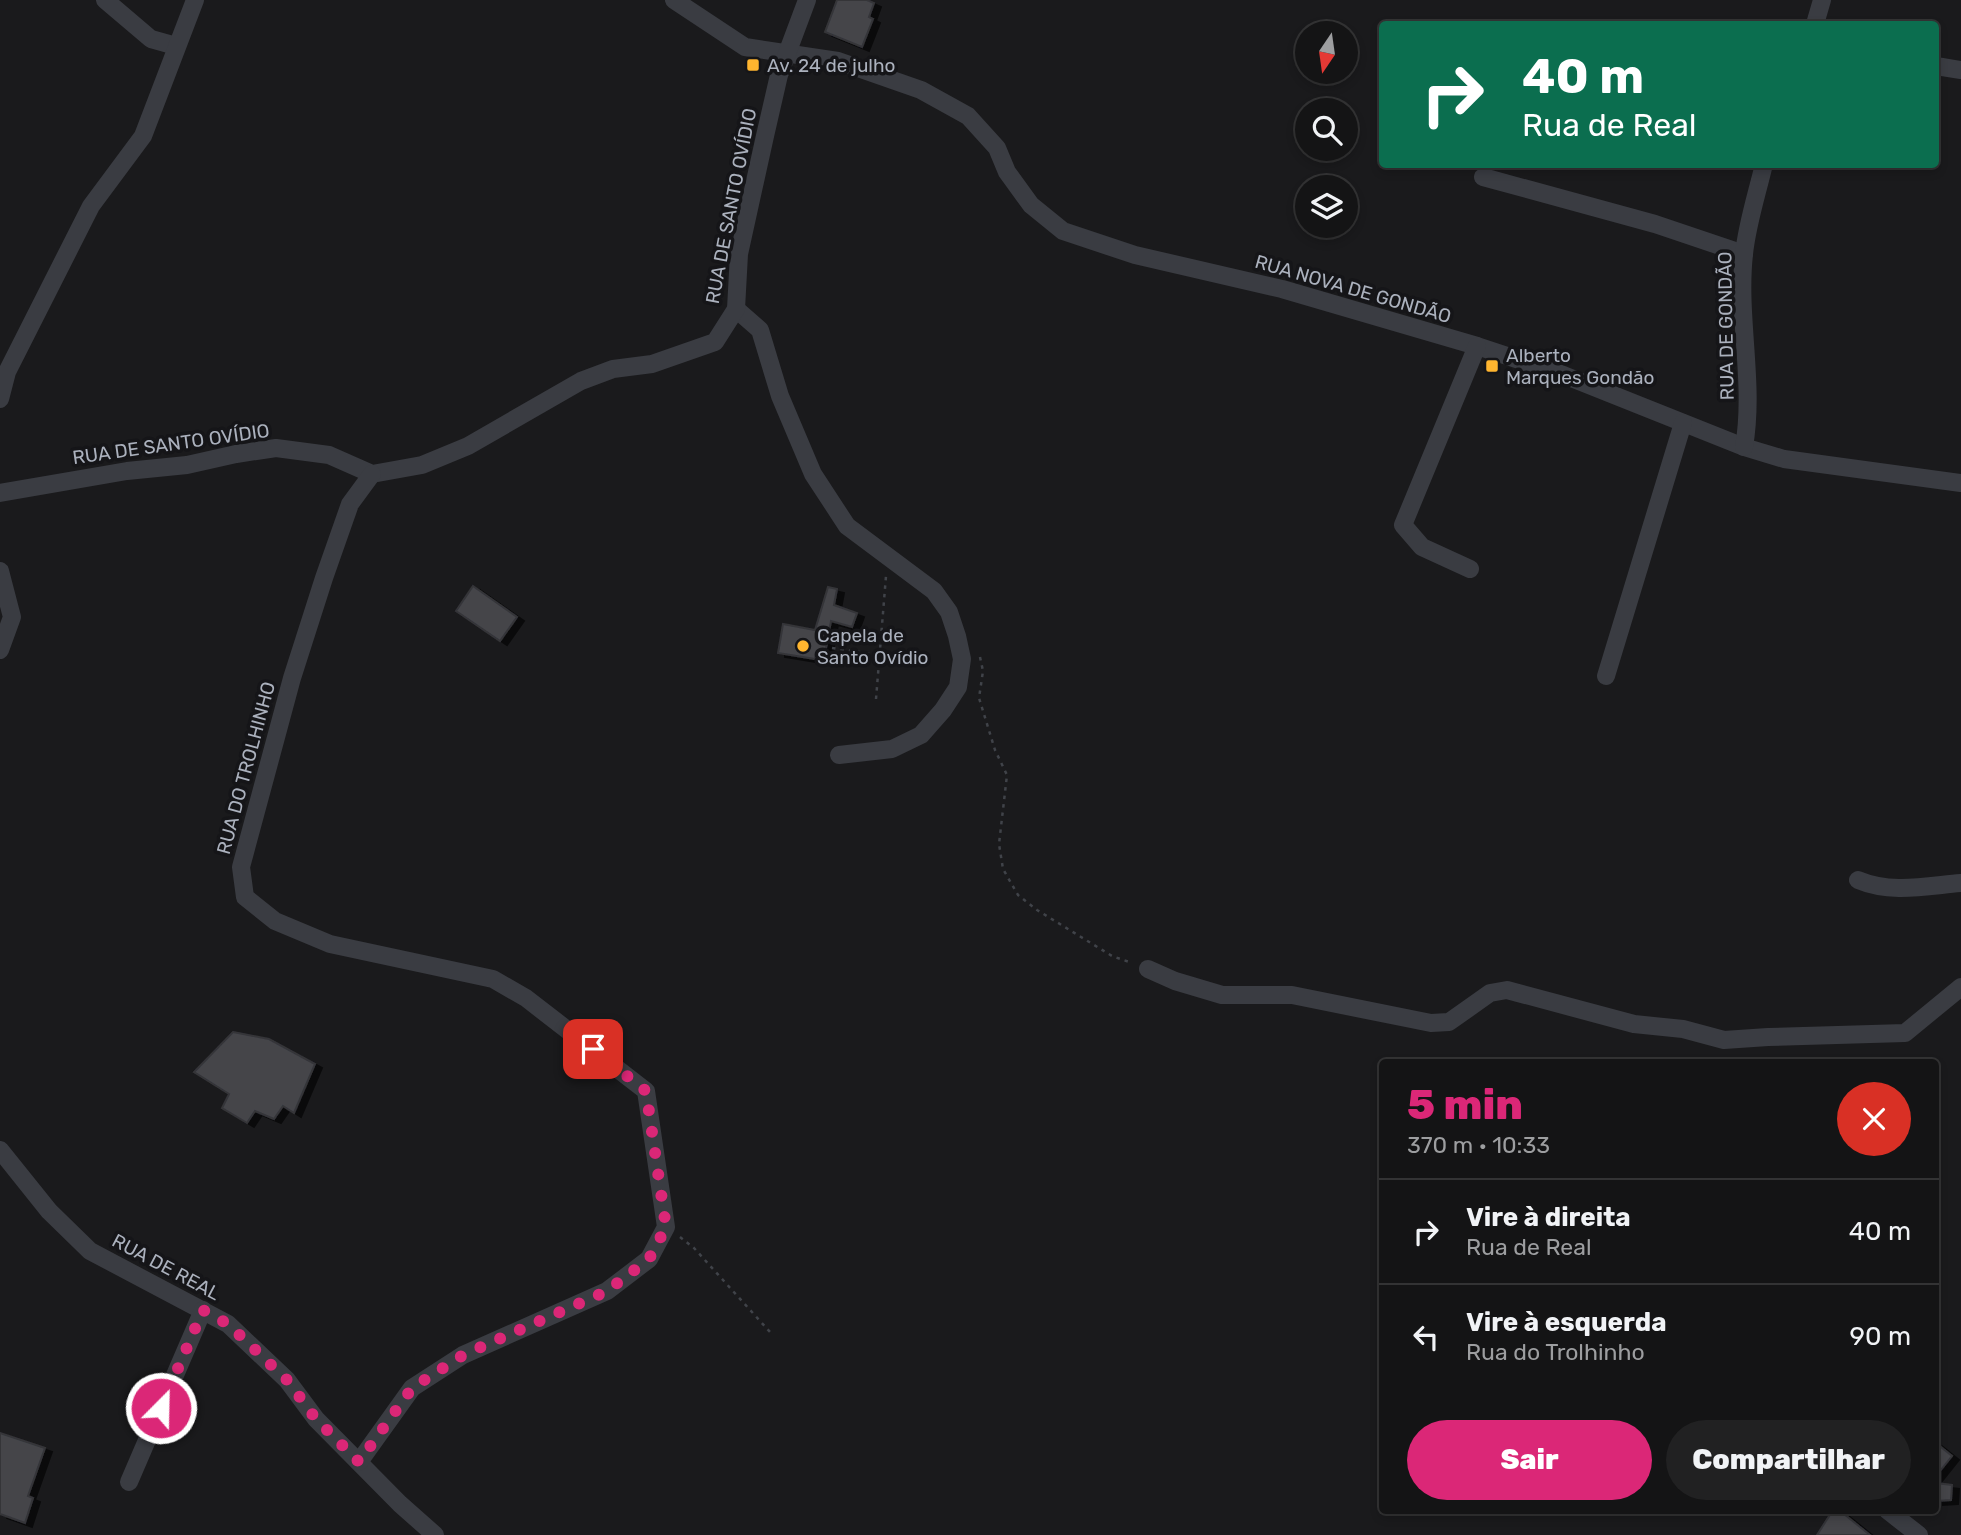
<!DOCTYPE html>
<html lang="pt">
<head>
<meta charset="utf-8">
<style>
	:root { --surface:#141415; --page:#212122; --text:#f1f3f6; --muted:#9d9ea0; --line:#333334; --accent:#db2777 }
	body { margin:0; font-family:Rubik,sans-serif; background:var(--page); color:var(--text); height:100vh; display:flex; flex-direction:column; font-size:26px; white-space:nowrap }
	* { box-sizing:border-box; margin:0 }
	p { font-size:23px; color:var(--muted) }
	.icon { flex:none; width:38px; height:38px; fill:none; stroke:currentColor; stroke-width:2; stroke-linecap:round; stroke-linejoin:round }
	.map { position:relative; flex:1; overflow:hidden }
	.panel { position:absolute; left:1379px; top:1059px; width:560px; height:455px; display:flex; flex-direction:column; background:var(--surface); border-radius:7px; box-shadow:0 4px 10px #0003,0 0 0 2px var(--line) }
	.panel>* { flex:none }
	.banner { position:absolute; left:1379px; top:21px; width:560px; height:147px; border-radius:7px; box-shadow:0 4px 10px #0003,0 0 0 2px var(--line); background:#0b6e4f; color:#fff; overflow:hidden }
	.needle { width:46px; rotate:193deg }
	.controls { position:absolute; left:1295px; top:21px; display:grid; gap:14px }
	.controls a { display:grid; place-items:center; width:63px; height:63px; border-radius:50%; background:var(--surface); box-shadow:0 4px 10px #0003,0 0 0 2px var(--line); font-size:35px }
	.pin { position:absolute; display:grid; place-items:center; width:60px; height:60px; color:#fff; margin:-30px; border-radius:14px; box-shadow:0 4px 10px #0006 }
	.me { position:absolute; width:77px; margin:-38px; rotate:23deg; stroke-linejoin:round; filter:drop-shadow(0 0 5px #0008) }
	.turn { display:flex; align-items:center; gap:24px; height:147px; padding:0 28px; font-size:32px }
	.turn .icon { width:91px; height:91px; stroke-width:2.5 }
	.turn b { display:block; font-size:49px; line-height:60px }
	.round { display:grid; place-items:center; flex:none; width:74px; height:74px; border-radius:37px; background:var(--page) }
	.head { display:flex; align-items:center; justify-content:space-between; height:119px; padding:0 28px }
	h1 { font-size:42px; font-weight:800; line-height:52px; color:var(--accent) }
	.cta { display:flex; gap:14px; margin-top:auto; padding:14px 28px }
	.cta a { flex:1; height:80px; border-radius:42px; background:var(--accent); color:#fff; font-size:28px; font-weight:800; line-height:80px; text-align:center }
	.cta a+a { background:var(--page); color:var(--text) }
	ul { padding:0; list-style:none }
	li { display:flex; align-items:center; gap:21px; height:105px; padding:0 28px; border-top:2px solid var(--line) }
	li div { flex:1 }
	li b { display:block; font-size:26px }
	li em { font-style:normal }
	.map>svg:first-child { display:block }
</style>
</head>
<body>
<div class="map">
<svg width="1961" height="1535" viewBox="0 0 1961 1535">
	<defs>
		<filter id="shadow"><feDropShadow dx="7" dy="4" stdDeviation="0" flood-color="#0009"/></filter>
	</defs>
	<rect width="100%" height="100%" fill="#1a1a1c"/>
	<g fill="#44454a" stroke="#343439" stroke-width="2" filter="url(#shadow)">
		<polygon points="837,0 867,0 874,3 869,17 873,19 862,47 825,32"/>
		<polygon points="473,586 517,617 500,641 456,611"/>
		<polygon points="828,587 837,589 834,605 857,613 852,627 831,621 825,654 816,653 815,659 778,653 783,624 815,630"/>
		<polygon points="233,1032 269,1039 315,1064 294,1113 283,1106 274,1119 255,1111 247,1123 222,1108 229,1094 194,1072"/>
		<polygon points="0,1433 45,1448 28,1496 33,1498 25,1523 0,1514"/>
		<polygon points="1936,1443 1952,1456 1936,1476"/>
		<polygon points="1936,1483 1952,1485 1951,1500 1936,1501"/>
		<polygon points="1833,1510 1839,1510 1870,1535 1817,1535"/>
	</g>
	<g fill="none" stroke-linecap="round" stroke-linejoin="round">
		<g stroke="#404349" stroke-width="2.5" stroke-dasharray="3.5 5" stroke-linecap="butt">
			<polyline points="832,648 879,655"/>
			<polyline points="980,657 983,671 979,698 995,750 1007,775 999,844 1003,869 1018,895 1037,910 1112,956 1132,963"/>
			<polyline points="876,699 886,576"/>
			<polyline points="680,1237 694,1248 770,1332"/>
		</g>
		<g stroke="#3a3c42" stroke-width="18">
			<polyline points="105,0 151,39 176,46"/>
			<polyline points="674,0 745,47 838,61 921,90 968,116 997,148 1007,172 1031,205 1063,231 1135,255 1282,289 1477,346 1561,374 1744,447 1784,459 1961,483"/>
			<polyline points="1815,24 1822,0"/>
			<polyline points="1936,66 1961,70"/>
			<polyline points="1483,177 1655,224 1744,254"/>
			<polyline points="736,309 760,330 780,396 813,474 847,526 934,591 949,612 957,636 962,659 958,687 943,710 921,735 892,749 839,755"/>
			<polyline points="0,399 7,372 91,206 143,136 195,0"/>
			<path d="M1744,447C1755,383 1737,318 1744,254C1747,224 1757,194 1764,164"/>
			<polyline points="0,493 127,471 187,465 236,454 276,448 329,455 372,474 422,465 468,446 581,381 613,369 652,364 715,342 736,309 739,254 765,136 779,75 807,0"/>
			<polyline points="1470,569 1422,547 1403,525 1477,346"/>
			<polyline points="0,571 12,617 0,650"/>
			<polyline points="1606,676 1683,423"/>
			<path d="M1858,880C1891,894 1926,886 1961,883"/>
			<polyline points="1148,969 1175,981 1222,995 1292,995 1431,1023 1449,1022 1490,993 1507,990 1634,1024 1683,1029 1724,1040 1768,1037 1905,1033 1961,987"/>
			<polyline points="0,1150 49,1211 90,1251 228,1324 287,1380 316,1419 400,1504 435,1535"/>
			<polyline points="359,1462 412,1388 463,1355 607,1291 649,1259 666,1227 646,1091 526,998 493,979 330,944 275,921 245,897 241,867 292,678 324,578 350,504 372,474"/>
			<polyline points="129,1482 203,1310"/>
			<polyline points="1887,1510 1919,1535"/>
		</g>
	</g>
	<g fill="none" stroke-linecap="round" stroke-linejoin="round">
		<polyline stroke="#db2777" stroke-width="12" stroke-dasharray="0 21.6" points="161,1408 203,1310 228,1324 287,1380 316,1419 359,1462 412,1388 463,1355 607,1291 649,1259 666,1227 646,1091 593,1049"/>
	</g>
	<g fill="#ffb52f" stroke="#151518" stroke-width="2.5">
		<rect x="746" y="58" width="14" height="14" rx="3.5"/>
		<rect x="1485" y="359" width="14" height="14" rx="3.5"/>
		<circle cx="803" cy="646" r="7"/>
	</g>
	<g text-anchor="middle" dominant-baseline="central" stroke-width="7" stroke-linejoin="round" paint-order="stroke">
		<g font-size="19" fill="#abb1bd" stroke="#151518" text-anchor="start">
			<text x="767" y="65">Av. 24 de julho</text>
			<text x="1506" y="355">Alberto<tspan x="1506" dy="22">Marques Gondão</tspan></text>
			<text x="817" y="635">Capela de<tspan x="817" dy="22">Santo Ovídio</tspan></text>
		</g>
		<g font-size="19" fill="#abb1bd" stroke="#151518">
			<text transform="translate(731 206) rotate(-79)">RUA DE SANTO OVÍDIO</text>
			<text transform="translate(1353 289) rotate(16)">RUA NOVA DE GONDÃO</text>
			<text transform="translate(1726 326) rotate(-91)">RUA DE GONDÃO</text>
			<text transform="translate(171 444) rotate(-8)">RUA DE SANTO OVÍDIO</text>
			<text transform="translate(246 768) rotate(-75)">RUA DO TROLHINHO</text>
			<text transform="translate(166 1267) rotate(28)">RUA DE REAL</text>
		</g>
	</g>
</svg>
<div class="controls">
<a><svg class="needle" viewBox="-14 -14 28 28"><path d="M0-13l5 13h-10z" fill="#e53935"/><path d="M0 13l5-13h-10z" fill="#9d9ea0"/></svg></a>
<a><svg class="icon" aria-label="search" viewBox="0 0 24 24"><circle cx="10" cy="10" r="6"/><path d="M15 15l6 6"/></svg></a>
<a><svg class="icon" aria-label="layers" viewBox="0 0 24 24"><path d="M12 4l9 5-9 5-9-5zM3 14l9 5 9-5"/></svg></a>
</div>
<div class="pin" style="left:593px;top:1049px;background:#d93025"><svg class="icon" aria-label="arrive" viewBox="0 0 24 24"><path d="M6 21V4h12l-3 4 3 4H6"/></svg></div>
<svg class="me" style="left:161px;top:1408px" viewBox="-20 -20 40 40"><circle r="17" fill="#db2777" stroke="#fff" stroke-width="3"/><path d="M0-11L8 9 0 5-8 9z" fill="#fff"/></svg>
<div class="banner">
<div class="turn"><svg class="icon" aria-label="right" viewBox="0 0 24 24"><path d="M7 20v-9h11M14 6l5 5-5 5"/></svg><div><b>40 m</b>Rua de Real</div></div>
</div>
<section class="panel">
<div class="head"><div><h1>5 min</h1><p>370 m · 10:33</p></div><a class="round" style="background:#d93025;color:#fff"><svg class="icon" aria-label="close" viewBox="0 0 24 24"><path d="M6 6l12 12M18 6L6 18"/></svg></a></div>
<ul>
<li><svg class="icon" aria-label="right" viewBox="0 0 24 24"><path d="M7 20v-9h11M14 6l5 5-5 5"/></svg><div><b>Vire à direita</b><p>Rua de Real</p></div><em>40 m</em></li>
<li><svg class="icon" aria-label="left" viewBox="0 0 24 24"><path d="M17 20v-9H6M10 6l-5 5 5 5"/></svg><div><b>Vire à esquerda</b><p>Rua do Trolhinho</p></div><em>90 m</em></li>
</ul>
<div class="cta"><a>Sair</a><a>Compartilhar</a></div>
</section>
</div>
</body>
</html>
